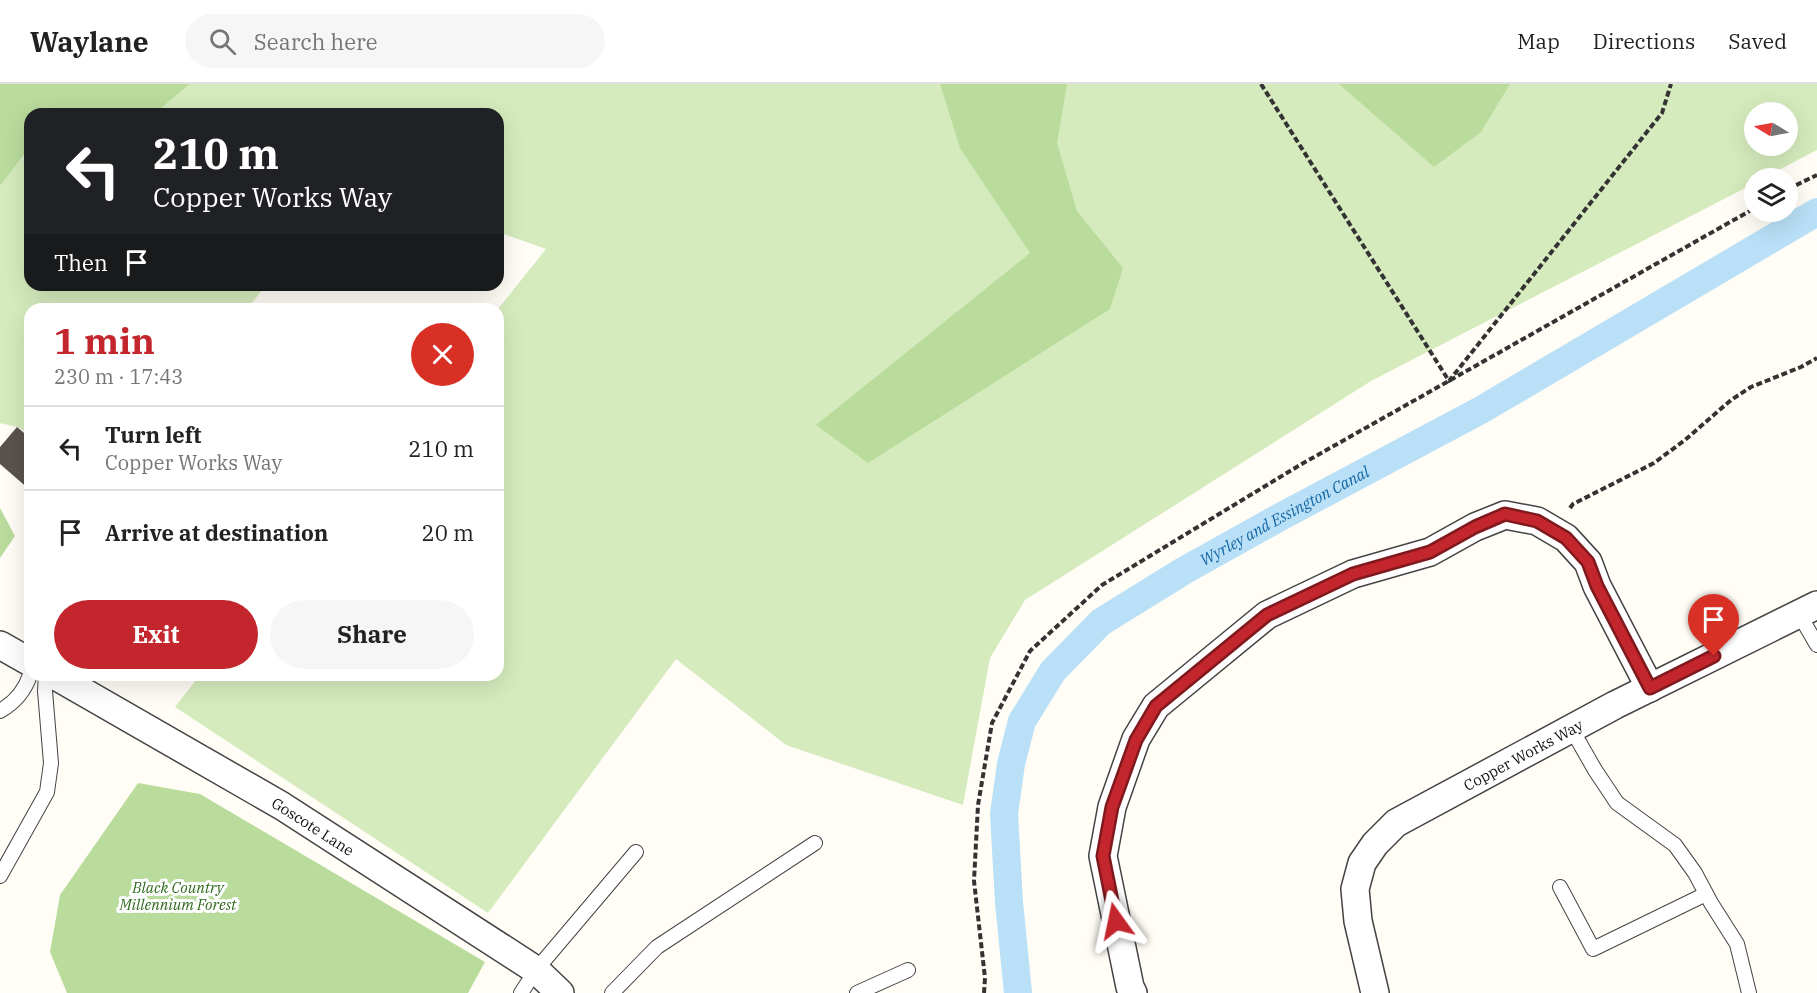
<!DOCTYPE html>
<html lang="en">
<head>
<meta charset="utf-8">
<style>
	:root { --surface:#fff; --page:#f6f6f6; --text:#222; --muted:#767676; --line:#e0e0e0; --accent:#c4262e }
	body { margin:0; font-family:"IBM Plex Serif",serif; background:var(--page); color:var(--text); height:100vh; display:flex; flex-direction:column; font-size:22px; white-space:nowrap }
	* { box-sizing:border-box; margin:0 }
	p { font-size:20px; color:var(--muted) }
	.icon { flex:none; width:33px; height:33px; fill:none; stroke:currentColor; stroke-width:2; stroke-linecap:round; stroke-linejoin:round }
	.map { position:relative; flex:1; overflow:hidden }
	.sheet { position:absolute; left:24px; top:219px; width:480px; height:378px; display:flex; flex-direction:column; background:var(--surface); border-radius:18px; box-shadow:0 6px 24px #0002 }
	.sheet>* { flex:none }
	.guide { position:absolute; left:24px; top:24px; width:480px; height:183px; border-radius:18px; box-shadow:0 6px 24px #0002; background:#202124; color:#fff; overflow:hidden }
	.needle { width:39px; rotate:280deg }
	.fabs { position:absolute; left:1744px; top:18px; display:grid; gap:12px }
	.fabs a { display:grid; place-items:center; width:54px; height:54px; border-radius:50%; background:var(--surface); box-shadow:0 6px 24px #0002; font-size:30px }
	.pin { position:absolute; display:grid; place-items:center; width:51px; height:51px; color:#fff; margin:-62px -26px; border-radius:50% 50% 50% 0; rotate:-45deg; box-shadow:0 0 6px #0007 }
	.pin .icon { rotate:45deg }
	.me { position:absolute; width:66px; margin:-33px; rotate:348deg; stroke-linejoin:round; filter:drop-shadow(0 0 4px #0008) }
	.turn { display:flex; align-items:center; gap:21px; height:126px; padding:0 30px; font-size:27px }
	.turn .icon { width:78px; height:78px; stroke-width:2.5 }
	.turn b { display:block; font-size:42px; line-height:51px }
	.then { display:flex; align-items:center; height:57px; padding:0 30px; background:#0003; gap:12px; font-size:22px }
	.round { display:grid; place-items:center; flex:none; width:63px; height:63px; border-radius:32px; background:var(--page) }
	.overview { display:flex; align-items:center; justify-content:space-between; height:102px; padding:0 30px }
	h1 { font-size:36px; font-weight:700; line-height:45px; color:var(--accent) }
	.button { display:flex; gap:12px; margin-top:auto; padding:12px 30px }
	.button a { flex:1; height:69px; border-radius:36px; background:var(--accent); color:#fff; font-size:24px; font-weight:700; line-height:69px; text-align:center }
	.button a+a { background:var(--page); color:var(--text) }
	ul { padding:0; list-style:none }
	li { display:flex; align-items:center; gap:18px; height:84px; padding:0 30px; border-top:2px solid var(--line) }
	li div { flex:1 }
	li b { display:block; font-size:22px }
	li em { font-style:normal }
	header { display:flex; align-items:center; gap:36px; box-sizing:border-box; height:84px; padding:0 30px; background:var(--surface); border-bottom:2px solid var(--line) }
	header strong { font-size:28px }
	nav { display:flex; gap:33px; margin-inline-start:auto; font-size:21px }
	.search { width:420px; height:54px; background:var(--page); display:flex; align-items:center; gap:15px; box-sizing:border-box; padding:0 21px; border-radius:33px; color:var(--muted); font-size:22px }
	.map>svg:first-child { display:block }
</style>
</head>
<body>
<header>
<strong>Waylane</strong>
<div class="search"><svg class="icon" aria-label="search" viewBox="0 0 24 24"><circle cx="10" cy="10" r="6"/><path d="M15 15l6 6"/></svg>Search here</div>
<nav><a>Map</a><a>Directions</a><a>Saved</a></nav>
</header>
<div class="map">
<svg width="1817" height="909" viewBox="0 0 1817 909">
	<rect width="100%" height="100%" fill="#fffdf5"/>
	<g fill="#d5ebbd" fill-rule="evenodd">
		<path d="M190,0H1817V66L1763,94H1755V99L1371,297L1025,516L990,574L963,721L786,661L676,575L488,829L175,623L200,591H498V225L546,165L498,148V30H154ZM1755,28H1788V62H1755Z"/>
		<polygon points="30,63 30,201 266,201 247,225 30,225 30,350 17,343 0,339 0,102"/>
	</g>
	<g fill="#b9dc9c">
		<polygon points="0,0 190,0 154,30 30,30 30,63 0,102"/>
		<polygon points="940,0 1067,0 1057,59 1077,127 1123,184 1110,225 868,379 816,341 1030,169 960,64"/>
		<polygon points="1339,0 1510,0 1481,48 1434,83"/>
		<polygon points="0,424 15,452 0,474"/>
		<polygon points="138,699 200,710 485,878 468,909 67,909 50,868 60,811"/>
	</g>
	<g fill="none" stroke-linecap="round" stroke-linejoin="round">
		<path stroke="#b9e0f7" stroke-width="28" id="s1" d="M1018,909L1009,818L1004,730L1011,680L1022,637L1053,587L1101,538L1185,486L1282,432L1481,326L1817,128"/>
	</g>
	<g fill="#5a524d">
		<polygon points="342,201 354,201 348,207"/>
		<polygon points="17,343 30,354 30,406 0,380 0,363"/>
	</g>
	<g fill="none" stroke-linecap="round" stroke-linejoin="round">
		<defs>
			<g id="lane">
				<polyline points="1799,530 1817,561"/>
				<path d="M0,627C14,619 25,606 30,591"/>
				<polyline points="1571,644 1595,686 1617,719 1675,761 1695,789 1711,819 1737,860 1749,909"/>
				<polyline points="0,792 47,708 51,679 45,607 46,591"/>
				<polyline points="1560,803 1593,865 1706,810"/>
				<polyline points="521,909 536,886 636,768"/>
				<polyline points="612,909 657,863 815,759"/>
				<polyline points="857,909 908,886"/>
			</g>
			<g id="street">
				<polyline points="0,561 30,578"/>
				<path id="s2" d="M54,591L282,722L536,886L560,909"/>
				<polyline points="1133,909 1130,903 1103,772 1112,723 1136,655 1156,622 1267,531 1353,490 1430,468 1475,443 1505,431 1537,437 1566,454 1588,478 1597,502 1650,604"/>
				<path id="s3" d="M1375,909L1358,837L1355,805L1362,779L1375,760L1396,739L1615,621L1817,521"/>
			</g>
		</defs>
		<use href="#lane" stroke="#444" stroke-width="16"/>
		<use href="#street" stroke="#444" stroke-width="30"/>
		<g stroke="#333" stroke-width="4" stroke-dasharray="6 3" stroke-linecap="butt">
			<polyline points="1261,0 1449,297 1662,29 1671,0"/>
			<polyline points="1788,105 1817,91"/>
			<polyline points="1570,424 1573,420 1654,379 1685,356 1731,316 1751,303 1801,283 1817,274"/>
			<polyline points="984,909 985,894 974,797 978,721 992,639 1030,567 1102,501 1300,381 1755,124"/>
		</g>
		<use href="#lane" stroke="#fff" stroke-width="14"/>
		<use href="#street" stroke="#fff" stroke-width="27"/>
	</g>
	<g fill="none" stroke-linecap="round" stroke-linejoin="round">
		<defs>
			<polyline id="route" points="1116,837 1103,772 1112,723 1136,656 1156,622 1267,531 1353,490 1430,468 1475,443 1505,430 1537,437 1566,454 1588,478 1597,502 1650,604 1714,572"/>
		</defs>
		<use href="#route" stroke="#7f191e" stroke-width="15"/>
		<use href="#route" stroke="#c4262e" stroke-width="10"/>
	</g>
	<g text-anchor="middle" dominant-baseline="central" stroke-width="6" stroke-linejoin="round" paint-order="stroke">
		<g font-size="15" fill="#111" stroke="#fff">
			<text stroke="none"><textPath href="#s3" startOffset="330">Copper Works Way</textPath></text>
			<text stroke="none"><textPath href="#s2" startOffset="300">Goscote Lane</textPath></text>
		</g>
		<g font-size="15" font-style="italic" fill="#2f6b1f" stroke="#fff">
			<text x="178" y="803">Black Country<tspan x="178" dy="17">Millennium Forest</tspan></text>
		</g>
		<g font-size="16" font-style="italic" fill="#1768a6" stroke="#fff">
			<text stroke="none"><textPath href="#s1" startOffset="614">Wyrley and Essington Canal</textPath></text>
		</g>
	</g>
</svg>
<div class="fabs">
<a><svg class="needle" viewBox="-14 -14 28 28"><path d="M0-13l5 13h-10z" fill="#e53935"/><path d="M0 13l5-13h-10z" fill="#767676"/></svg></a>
<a><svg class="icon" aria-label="layers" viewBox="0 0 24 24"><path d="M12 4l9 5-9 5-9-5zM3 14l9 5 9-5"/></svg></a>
</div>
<div class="pin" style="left:1714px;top:572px;background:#d93025"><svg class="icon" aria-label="arrive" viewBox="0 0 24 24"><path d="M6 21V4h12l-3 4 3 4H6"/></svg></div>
<svg class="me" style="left:1116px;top:837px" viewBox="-20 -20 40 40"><path d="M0-17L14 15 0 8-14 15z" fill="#c4262e" stroke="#fff" stroke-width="4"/></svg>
<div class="guide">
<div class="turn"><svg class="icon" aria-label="left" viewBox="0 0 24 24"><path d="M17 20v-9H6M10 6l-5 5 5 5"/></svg><div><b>210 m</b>Copper Works Way</div></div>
<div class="then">Then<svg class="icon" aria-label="arrive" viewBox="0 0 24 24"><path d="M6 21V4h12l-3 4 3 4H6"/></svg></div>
</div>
<section class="sheet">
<div class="overview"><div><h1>1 min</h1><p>230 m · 17:43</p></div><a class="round" style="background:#d93025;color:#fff"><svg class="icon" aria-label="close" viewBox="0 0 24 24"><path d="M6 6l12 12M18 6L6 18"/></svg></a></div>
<ul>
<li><svg class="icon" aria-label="left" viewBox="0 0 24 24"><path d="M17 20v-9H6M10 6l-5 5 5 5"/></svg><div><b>Turn left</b><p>Copper Works Way</p></div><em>210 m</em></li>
<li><svg class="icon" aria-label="arrive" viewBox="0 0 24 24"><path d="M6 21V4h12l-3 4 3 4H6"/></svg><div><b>Arrive at destination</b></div><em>20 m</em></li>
</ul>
<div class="button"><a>Exit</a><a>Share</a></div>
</section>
</div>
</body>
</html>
